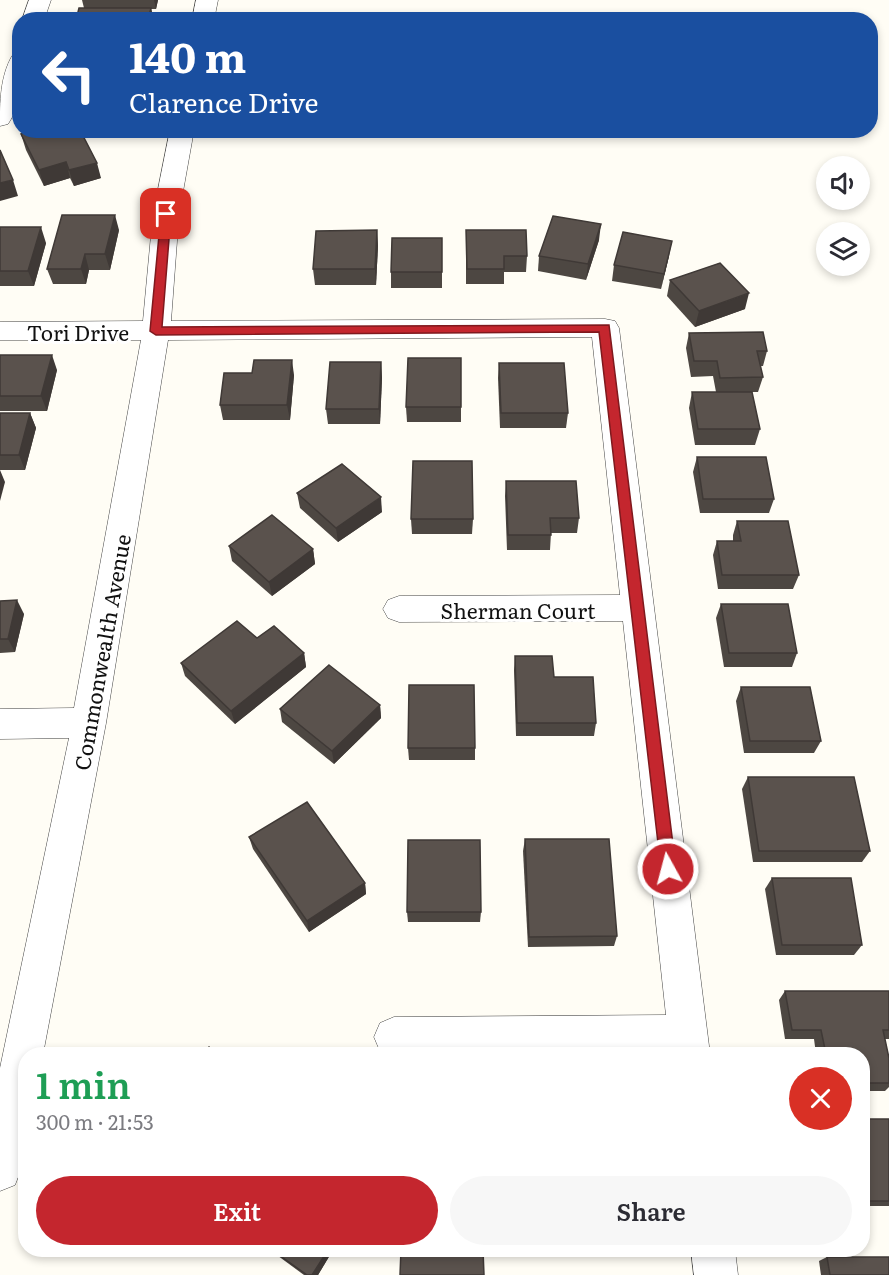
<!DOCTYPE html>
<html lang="en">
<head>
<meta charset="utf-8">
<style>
	:root { --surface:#fff; --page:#f7f7f7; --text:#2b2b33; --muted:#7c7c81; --accent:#c4262e }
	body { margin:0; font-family:Literata,serif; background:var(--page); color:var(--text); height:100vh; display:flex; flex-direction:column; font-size:22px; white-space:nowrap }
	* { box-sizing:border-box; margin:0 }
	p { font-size:20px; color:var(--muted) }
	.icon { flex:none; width:33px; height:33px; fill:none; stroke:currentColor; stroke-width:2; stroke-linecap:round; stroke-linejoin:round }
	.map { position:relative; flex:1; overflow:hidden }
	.panel { position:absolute; left:18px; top:1047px; width:852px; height:210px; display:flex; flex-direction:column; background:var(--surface); border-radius:24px; box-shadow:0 3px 9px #0003 }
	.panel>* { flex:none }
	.banner { position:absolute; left:12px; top:12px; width:866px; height:126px; border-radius:24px; box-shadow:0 3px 9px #0003; background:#1a4fa0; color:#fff; overflow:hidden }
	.tools { position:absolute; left:816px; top:156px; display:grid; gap:12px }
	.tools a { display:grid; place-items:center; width:54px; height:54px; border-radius:50%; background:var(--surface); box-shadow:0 3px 9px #0003; font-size:30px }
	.pin { position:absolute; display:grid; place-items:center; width:51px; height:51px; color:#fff; margin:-26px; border-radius:12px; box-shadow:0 3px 9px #0006 }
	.me { position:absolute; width:66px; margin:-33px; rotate:353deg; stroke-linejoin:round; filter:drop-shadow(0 0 4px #0008) }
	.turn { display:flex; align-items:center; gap:21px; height:126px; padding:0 18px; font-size:27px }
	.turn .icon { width:78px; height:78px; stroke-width:2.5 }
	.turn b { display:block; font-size:42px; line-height:51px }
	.round { display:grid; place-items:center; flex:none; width:63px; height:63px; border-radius:32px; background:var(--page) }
	.headline { display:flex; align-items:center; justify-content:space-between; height:102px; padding:0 18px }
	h1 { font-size:36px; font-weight:600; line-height:45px; color:#1e9e55 }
	.button { display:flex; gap:12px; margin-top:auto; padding:12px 18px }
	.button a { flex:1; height:69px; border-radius:36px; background:var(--accent); color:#fff; font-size:24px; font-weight:600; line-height:69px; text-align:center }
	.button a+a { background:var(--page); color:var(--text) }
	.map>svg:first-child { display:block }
</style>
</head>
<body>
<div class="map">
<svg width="889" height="1275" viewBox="0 0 889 1275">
	<rect width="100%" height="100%" fill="#fffdf5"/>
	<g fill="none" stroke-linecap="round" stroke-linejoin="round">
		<defs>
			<g id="minor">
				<polygon points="29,0 51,0 44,20 22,20"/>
				<polygon points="196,0 218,0 214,20 192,20"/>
				<path d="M20,54C20,78 22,104 8,124L0,126C0,102 0,77 12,56Z"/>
				<path d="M170,130H194L179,214L171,321L605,319L615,321L619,328L710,1054H388L380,1051L374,1037L380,1023L394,1017L666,1015L623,621L399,622L388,618L383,609L388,600L399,596L620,595L592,337L168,340L106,723L43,1054H26C26,1098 32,1145 15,1185L0,1191V1068L69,738L0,739V709L74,708L141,340H0V322L143,321L153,214Z"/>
				<polygon points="691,1250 735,1250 738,1275 694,1275"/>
			</g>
		</defs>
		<use href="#minor" stroke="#444" stroke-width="1"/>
		<use href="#minor" fill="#fff" fill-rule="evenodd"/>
	</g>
	<g fill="#4d4742">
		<polygon points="82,0 158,0 156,9 151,9 154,20 76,20 84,8"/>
		<polygon points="88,130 143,130 143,133 89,134"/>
		<polygon points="21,134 54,135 101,178 74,186 70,178 44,186 26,150"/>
		<polygon points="0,227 46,243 34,286 0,286"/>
		<polygon points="119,230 110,270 89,270 86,284 53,284 47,269"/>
		<polygon points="377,230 378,246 376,285 315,285 313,269"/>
		<polygon points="466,230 527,256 526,272 504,272 504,284 466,284"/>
		<polygon points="442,238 442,288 391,288 391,272"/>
		<polygon points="599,240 586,280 538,271 539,256"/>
		<polygon points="669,256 661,289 612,281 614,265"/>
		<polygon points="670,280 745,309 695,327 667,296"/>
		<polygon points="689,333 767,351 763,366 760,366 763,377 758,392 752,392 760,429 755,445 695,445 689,408 692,392 716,392 713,376 691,377 686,348"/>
		<polygon points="0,355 57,370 47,411 0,411"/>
		<polygon points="381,362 382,378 380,424 328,424 326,409"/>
		<polygon points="499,363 568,413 566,428 500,428 498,378"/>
		<polygon points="294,375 290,420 223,420 220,405"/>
		<polygon points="406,407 461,407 461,422 407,422"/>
		<polygon points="0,413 30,413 36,428 25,470 0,470"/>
		<polygon points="697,457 774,499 769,513 700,513 693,472"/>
		<polygon points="506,481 579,518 577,533 551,533 550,550 507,550 505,496"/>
		<polygon points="297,493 382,512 338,542 300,508"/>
		<polygon points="411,519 473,519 472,534 412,534"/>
		<polygon points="737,521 799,575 793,589 718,589 713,555 717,541 733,541 733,535"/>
		<polygon points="229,546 313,549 315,564 272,596 232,561"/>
		<polygon points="0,601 24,614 15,652 0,653"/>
		<polygon points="721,604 797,653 792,667 724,667 716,618"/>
		<polygon points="257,638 304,653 306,667 235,724 185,676 181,663"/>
		<polygon points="515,656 554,677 596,723 594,736 516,736 514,670"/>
		<polygon points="741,687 821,741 814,753 744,753 736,701"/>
		<polygon points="380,705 381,718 334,764 282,722 280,709"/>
		<polygon points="408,748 475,748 475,760 409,760"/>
		<polygon points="748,777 870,851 862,862 753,862 742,789"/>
		<polygon points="249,837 365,883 366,894 309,932 253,849"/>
		<polygon points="525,839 617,936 614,946 528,947 523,851"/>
		<polygon points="772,878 862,945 854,955 776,955 765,889"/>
		<polygon points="407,912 481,912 480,922 408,922"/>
		<polygon points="785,991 889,991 889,1039 885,1039 889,1058 889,1087 885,1091 862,1091 862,1054 816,1054 814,1039 785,1039 779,1000"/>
		<rect x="862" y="1119" width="27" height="87"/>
		<polygon points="270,1250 333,1250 318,1275 304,1275"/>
		<polygon points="827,1257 889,1275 821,1275 819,1261"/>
	</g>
	<g fill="#3f3936">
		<polygon points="154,0 158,0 156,9"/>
		<polygon points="151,8 154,20 148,20"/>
		<polygon points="66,162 70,178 44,186 39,170"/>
		<polygon points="97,163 101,178 74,186 69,170"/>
		<polygon points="13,180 18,196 0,201 0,183"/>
		<polygon points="115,215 119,230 110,270 105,254"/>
		<polygon points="601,224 599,240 586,280 588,264"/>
		<polygon points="41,227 46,243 34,286 28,271"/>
		<polygon points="377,230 378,246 376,285 375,269"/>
		<polygon points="672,241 669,256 661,289 664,274"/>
		<polygon points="85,254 89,270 86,284 81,269"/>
		<polygon points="749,293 745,309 695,327 699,311"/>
		<polygon points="52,355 57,370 47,411 41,396"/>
		<polygon points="292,360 294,375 290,420 287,405"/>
		<polygon points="381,362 382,378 380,424 379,409"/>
		<polygon points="30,413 36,428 25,470 19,455"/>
		<polygon points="0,470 5,482 0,501"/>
		<polygon points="381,497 382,512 338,542 336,528"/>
		<polygon points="313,549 315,564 272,596 269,582"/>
		<polygon points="17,600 24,614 15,652 8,639"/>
		<polygon points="304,653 306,667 235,724 231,711"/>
		<polygon points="380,705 381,718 334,764 332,751"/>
		<polygon points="365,883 366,894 309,932 307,921"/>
		<polygon points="328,1250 333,1250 318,1275 312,1275"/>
	</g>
	<g fill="#5a524d" stroke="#3f3936" stroke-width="1.5">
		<polygon points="79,8 151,8 148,20 76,20"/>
		<polygon points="33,130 52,130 54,135 70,130 80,130 97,163 69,170 66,162 39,170 21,134"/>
		<polygon points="0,150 13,180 0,183"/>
		<polygon points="62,215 115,215 105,254 85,254 81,269 47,269"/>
		<polygon points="553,216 601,224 588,264 539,256"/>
		<polygon points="0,227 41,227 28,271 0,271"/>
		<polygon points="377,230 375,269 313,269 316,231"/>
		<polygon points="466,230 526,230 527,256 504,256 504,269 467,269"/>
		<polygon points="623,232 672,241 664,274 614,265"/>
		<polygon points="392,238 442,238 442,272 391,272"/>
		<polygon points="720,263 749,293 699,311 670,280"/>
		<polygon points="763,332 767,351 757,351 763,377 720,378 717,361 694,361 689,333"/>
		<polygon points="0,355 52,355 41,396 0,396"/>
		<polygon points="408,358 461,358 461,407 406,407"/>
		<polygon points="254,360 292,360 287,405 220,405 224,373 252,373"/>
		<polygon points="330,362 381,362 379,409 326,409"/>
		<polygon points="499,363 564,363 568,413 501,413"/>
		<polygon points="692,392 752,392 760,429 698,429"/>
		<polygon points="0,413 30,413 19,455 0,455"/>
		<polygon points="697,457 766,457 774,499 703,499"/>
		<polygon points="413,461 472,461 473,519 411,519"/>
		<polygon points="342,464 381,497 336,528 297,493"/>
		<polygon points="506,481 576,481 579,518 550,518 551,535 508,535"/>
		<polygon points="272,515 313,549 269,582 229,546"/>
		<polygon points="737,521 788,521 799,575 722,575 717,541 741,541"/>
		<polygon points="17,600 8,639 0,639 0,601"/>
		<polygon points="721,604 788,604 797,653 729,653"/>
		<polygon points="237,621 257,638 274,626 304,653 231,711 181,663"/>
		<polygon points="515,656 552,656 554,677 593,677 596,723 517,723"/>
		<polygon points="329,665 380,705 332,751 280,709"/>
		<polygon points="409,685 474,685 475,748 408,748"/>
		<polygon points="741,687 810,687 821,741 750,741"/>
		<polygon points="748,777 854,777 870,851 759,851"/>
		<polygon points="307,802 365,883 307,921 249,837"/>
		<polygon points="525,839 609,839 617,936 529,937"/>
		<polygon points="408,840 480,840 481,912 407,912"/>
		<polygon points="772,878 851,878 862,945 782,945"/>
		<polygon points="785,991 889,991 889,1030 883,1030 889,1058 889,1083 862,1083 862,1054 826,1054 821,1030 792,1030"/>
		<polygon points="209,1047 215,1054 201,1054"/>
		<rect x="862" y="1119" width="27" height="82"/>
		<polygon points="272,1250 328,1250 312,1275 307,1275"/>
		<polygon points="401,1250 483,1250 484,1275 400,1275"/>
		<polygon points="827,1257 889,1257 889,1275 830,1275"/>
	</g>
	<polygon fill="#c4262e" stroke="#7f191e" stroke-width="1.5" points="166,211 171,214 162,327 609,325 676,869 674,874 668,876 663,874 661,869 599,332 156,335 150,331 161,214"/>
	<g text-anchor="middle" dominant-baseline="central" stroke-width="6" stroke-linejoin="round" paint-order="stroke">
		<g font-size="21" fill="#111" stroke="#fff">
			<text x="78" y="331">Tori Drive</text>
			<text x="518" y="609">Sherman Court</text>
			<text transform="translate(101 652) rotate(-80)">Commonwealth Avenue</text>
		</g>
	</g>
</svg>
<div class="tools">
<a><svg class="icon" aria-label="sound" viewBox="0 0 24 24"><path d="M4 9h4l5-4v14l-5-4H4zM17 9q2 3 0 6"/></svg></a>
<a><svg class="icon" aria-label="layers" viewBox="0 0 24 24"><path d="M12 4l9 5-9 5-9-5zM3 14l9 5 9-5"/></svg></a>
</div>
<div class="pin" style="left:166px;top:214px;background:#d93025"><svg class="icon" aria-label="arrive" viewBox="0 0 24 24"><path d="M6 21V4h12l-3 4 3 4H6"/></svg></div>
<svg class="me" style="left:668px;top:869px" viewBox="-20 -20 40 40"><circle r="17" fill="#c4262e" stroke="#fff" stroke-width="3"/><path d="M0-11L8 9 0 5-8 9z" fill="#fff"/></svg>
<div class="banner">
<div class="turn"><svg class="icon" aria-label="left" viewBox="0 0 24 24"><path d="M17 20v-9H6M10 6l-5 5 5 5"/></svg><div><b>140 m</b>Clarence Drive</div></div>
</div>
<section class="panel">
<div class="headline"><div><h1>1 min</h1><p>300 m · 21:53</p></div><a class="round" style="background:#d93025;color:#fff"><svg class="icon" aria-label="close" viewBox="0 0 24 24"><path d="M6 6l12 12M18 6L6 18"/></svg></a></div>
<div class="button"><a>Exit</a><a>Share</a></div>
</section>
</div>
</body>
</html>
